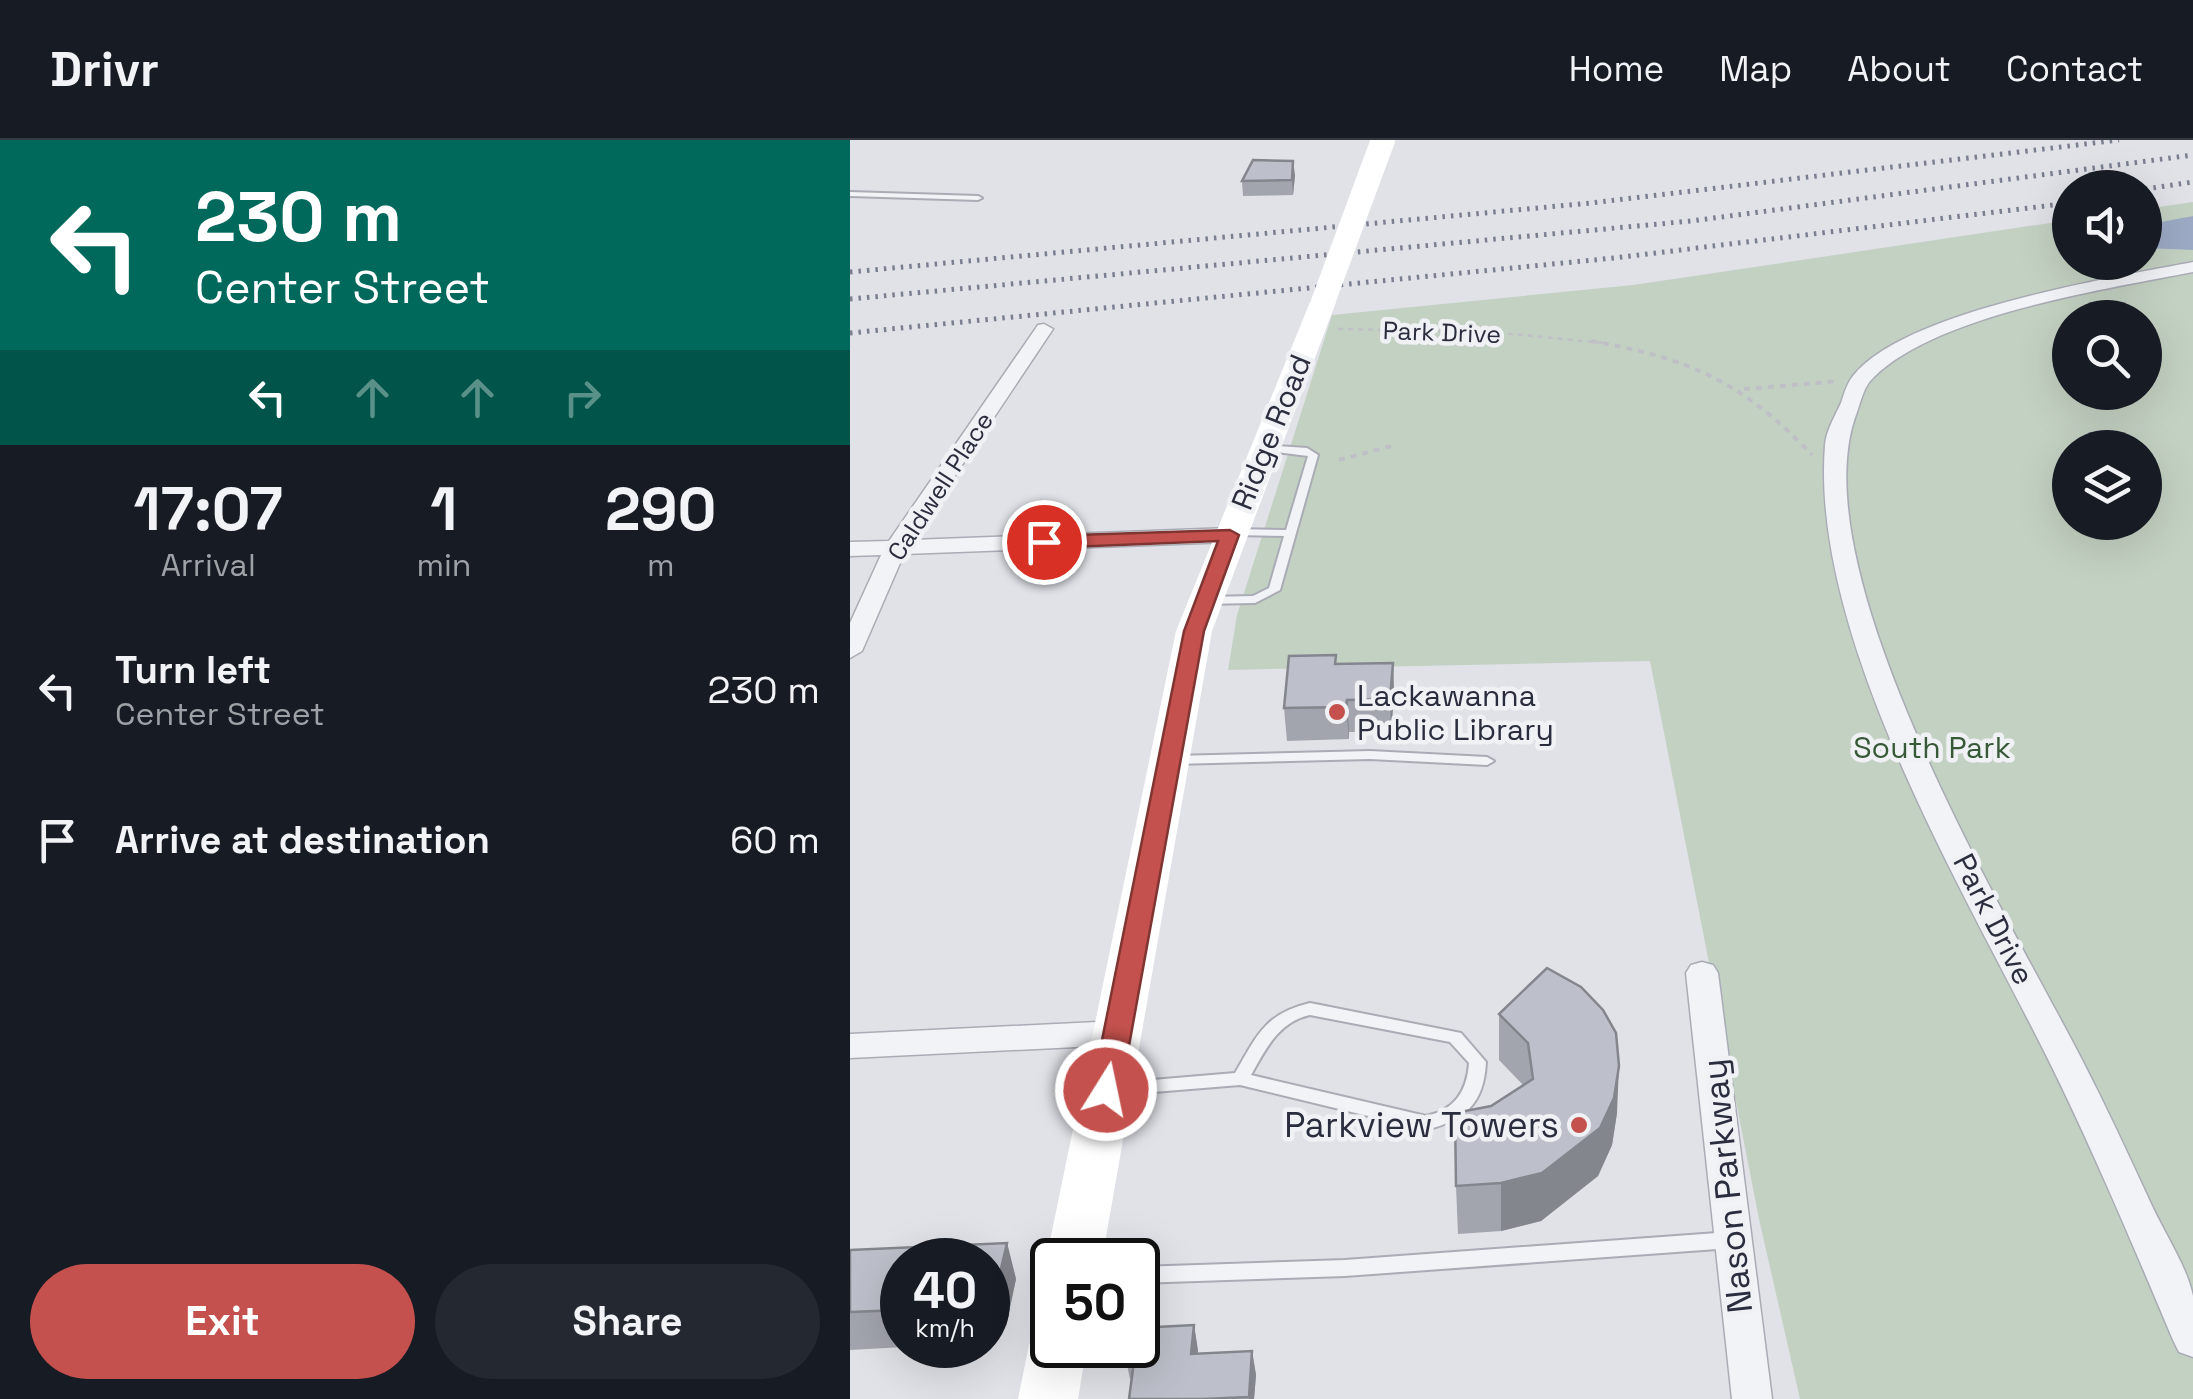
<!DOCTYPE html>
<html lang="en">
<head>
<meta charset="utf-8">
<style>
	:root { --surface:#171b24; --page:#242831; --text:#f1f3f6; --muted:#9ea1a6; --line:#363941; --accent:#c4514d }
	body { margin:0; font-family:"Space Grotesk",sans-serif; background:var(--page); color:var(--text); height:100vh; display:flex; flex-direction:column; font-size:38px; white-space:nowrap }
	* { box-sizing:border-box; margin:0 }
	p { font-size:32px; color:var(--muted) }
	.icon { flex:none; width:55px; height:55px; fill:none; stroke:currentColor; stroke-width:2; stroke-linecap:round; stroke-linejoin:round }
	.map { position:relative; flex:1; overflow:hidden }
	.panel { display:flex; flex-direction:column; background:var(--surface); width:850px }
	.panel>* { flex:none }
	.hud { background:#00695c; color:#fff; overflow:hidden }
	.controls { position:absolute; left:1202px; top:30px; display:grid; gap:20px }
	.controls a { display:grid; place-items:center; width:110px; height:110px; border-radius:50%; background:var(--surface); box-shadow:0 10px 40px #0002; font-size:50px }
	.speed { position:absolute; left:30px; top:1098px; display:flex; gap:20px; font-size:50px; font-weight:700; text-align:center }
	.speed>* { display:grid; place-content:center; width:130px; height:130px; border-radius:50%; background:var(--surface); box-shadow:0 10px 40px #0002; line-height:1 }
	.speed small { font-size:25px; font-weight:400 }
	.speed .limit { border:5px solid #111; border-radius:15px; background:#fff; color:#111 }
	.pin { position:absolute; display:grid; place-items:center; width:85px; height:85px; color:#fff; margin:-42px; border:5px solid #fff; border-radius:50%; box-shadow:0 2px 10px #0007 }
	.me { position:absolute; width:110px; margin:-55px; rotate:10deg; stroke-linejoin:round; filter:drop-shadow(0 0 8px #0008) }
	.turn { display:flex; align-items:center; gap:35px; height:210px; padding:0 30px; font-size:45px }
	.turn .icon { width:130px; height:130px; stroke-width:2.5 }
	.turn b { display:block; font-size:70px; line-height:85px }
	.lanes { display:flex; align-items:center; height:95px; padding:0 30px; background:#0003; justify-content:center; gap:50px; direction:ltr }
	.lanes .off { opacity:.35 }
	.eta { display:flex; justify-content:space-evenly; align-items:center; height:170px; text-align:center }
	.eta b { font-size:60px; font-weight:800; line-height:70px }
	.button { display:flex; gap:20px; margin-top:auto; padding:20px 30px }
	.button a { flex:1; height:115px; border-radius:60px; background:var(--accent); color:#fff; font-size:40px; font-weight:800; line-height:115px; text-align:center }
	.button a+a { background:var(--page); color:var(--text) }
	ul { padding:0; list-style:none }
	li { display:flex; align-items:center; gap:30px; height:150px; padding:0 30px }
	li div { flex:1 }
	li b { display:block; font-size:38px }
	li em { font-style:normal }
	header { display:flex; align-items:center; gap:60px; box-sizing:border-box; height:140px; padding:0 50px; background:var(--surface); border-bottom:2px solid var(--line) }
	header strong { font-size:48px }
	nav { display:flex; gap:55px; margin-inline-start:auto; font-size:35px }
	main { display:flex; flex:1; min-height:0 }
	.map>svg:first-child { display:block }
</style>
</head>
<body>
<header>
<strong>Drivr</strong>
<nav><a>Home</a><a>Map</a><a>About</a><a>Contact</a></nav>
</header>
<main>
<section class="panel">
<div class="hud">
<div class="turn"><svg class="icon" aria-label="left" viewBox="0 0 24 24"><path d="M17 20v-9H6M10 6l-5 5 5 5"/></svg><div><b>230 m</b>Center Street</div></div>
<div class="lanes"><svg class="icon" aria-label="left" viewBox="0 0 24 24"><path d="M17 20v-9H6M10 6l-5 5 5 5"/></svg><svg class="icon off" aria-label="ahead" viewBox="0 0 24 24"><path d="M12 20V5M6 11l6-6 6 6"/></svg><svg class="icon off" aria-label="ahead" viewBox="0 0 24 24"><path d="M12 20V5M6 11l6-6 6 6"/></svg><svg class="icon off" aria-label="right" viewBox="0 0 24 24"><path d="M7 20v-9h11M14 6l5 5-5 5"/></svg></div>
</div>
<div class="eta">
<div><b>17:07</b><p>Arrival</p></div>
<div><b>1</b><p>min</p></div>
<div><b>290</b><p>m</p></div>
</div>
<ul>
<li><svg class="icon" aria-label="left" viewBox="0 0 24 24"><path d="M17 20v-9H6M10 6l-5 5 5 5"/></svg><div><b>Turn left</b><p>Center Street</p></div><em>230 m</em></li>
<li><svg class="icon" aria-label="arrive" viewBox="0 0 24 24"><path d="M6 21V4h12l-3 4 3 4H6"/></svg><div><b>Arrive at destination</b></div><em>60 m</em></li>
</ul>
<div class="button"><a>Exit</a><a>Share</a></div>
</section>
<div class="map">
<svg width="1343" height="1259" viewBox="0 0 1343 1259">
	<rect width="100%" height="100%" fill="#e0e2e8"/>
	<path fill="#c3d1c2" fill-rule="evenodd" d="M1343,62V1259H950L909,1079L800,521L378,530L387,475L482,175L783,145L1220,80V122H1295V69ZM1220,178H1295V252H1220ZM1220,308H1295V382H1220Z"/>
	<polygon fill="#9daac5" points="1343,76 1343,110 1295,108 1295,85"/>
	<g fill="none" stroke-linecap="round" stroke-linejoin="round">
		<defs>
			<g id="lane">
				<polygon points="0,52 128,56 132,58 128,60 0,56"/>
				<polygon points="413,305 457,308 468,315 430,450 405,463 352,464 350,461 356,457 403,456 419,448 434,396 382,395 376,392 382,389 436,390 458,316 409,310 408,308"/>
				<polygon points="520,611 637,617 644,621 637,625 520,619 324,624 317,620 324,616"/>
				<path d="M460,863L611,893L636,922C634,964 615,980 576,990L390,945L267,955L261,953L258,949L261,945L267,943L385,933C407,896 414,874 460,863ZM460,875L600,902L619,923C617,952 604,970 576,976L401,935C416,909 428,882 460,875Z"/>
				<polygon points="881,1092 888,1095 890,1100 888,1105 881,1108 495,1136 288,1143 288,1127 495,1120"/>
			</g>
			<g id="street">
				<path d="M1343,122V132C1256,149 1085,175 1023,238C1014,246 1011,261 1007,272C947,427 1156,773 1230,916C1256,966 1279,1016 1302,1066C1315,1094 1337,1127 1343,1156C1343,1175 1343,1198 1343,1217L1329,1212L1323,1200C1283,1105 1243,1010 1197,917C1113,749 960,496 975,305C976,291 985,276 991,263C994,254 997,243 1003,236C1054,171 1261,138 1343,122Z"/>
				<polygon points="194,184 203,189 62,400 380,388 391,395 380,402 54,414 12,511 0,518 0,483 31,415 0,416 0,402 39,401 188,185"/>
				<polygon points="852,822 863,825 868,833 922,1259 882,1259 836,833 841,825"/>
				<polygon points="267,881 279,885 284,893 279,901 267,905 0,918 0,894"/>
			</g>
		</defs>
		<use href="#lane" stroke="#a9acb5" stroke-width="4"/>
		<use href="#street" stroke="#a9acb5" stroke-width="3"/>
		<polyline stroke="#bec0c6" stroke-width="2.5" stroke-dasharray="5 5" stroke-linecap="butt" points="488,189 641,192 754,203"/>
		<g stroke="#bec0c6" stroke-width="4" stroke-dasharray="6 6" stroke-linecap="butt">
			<path d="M741,201C839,218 893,242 962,315"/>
			<polyline points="894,249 988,241"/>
			<polyline points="489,320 541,306"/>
		</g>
		<use href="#lane" fill="#f2f3f6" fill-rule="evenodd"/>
		<use href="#street" fill="#f2f3f6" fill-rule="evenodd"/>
		<g fill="#fff" fill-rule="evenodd">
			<polygon points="473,154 486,162 362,491 252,1120 202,1120 202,1132 196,1120 326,491 460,162"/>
			<polygon points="202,1182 202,1205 237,1205 228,1259 168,1259 179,1205 188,1188"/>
		</g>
		<g stroke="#7a7f90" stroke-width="5" stroke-dasharray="2.5 6" stroke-linecap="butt">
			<polyline points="1295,49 1343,42"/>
			<polyline points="0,132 741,63 1269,0"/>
			<polyline points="0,159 841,81 1343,15"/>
			<polyline points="0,193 764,118 1220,63"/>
		</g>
		<polyline stroke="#fff" stroke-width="24" points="473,162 533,0"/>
	</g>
	<g fill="#a3a5ae">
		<polygon points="445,35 443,55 393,56 392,41"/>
		<polygon points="486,515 486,524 543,523 544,555 541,592 499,592 499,599 437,601 434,568"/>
		<polygon points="649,874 767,973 762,1005 748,1036 691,1081 651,1091 608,1094 606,1046 641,966 673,945 649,920"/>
		<polygon points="157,1103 166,1139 156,1186 138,1187 138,1120 52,1120 52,1205 89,1205 0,1210 0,1110"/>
		<polygon points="344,1185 348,1213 402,1211 406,1235 404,1259 279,1259 282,1239 280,1239 275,1215"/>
	</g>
	<g fill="#84868d">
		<polygon points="443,21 445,35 443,55 442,40"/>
		<polygon points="543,523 544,555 541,592 540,559"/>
		<polygon points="497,560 499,592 499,599 496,567"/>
		<polygon points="769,926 767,973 762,1005 748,1036 691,1081 651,1091 651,1043"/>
		<polygon points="157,1103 166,1139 156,1186 146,1150"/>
		<polygon points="344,1185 348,1210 346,1238 341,1214"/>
		<polygon points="402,1211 406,1235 404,1259 399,1259"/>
	</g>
	<g fill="#bdc0ca" stroke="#84868d" stroke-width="2.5">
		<polygon points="403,20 443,21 442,40 392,41"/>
		<polygon points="486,515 485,524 543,523 540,559 497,560 496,567 434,568 439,516"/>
		<polygon points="697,828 731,847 753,870 766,893 769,926 764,958 750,988 692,1033 651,1043 606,1046 605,973 641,966 683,939 678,903 649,874"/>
		<polygon points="157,1103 146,1150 138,1150 138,1120 52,1120 52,1170 0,1172 0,1110"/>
		<polygon points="344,1185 341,1214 402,1211 399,1257 353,1259 279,1259 285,1214 275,1215 276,1205 288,1205 288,1188"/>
	</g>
	<polygon fill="#c4514d" stroke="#7f3532" stroke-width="2.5" points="380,390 389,395 354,491 271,950 256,960 242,950 334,491 368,401 194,408 185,402 194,396"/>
	<g fill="#c4514d" stroke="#eff1f5" stroke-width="4">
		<circle cx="487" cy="572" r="10"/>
		<circle cx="729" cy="985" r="10"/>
	</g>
	<g text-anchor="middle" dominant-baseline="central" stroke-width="9" stroke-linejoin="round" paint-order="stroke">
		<g font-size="25" fill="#2a2d3e" stroke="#eff1f5">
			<text transform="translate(592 192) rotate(2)">Park Drive</text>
			<text transform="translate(90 346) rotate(-57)">Caldwell Place</text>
		</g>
		<g font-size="30" fill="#2a2d3e" stroke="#eff1f5">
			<text transform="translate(421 292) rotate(-68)">Ridge Road</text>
			<text transform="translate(1144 779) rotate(63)">Park Drive</text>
		</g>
		<g font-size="30" fill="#2a2d3e" stroke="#eff1f5" text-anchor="start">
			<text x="507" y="555">Lackawanna<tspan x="507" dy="34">Public Library</tspan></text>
		</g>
		<g font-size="30" fill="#385938" stroke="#eff1f5">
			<text x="1082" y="607">South Park</text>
		</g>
		<g font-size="35" fill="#2a2d3e" stroke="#eff1f5" text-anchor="end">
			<text x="709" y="985">Parkview Towers</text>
		</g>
		<g font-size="35" fill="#2a2d3e" stroke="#eff1f5">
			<text transform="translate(877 1046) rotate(-96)">Nason Parkway</text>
		</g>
	</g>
</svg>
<div class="controls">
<a><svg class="icon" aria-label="sound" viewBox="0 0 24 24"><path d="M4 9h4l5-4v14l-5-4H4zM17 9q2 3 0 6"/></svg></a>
<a><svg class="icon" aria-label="search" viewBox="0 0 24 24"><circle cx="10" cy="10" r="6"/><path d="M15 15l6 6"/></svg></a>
<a><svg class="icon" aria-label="layers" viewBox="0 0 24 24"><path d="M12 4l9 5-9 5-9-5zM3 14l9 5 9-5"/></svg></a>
</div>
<div class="speed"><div>40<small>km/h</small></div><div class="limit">50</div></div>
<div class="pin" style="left:194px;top:402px;background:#d93025"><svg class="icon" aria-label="arrive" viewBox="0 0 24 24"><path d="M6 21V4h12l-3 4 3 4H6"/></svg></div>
<svg class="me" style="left:256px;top:950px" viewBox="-20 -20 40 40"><circle r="17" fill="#c4514d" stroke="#fff" stroke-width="3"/><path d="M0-11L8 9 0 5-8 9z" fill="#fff"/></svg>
</div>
</main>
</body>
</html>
